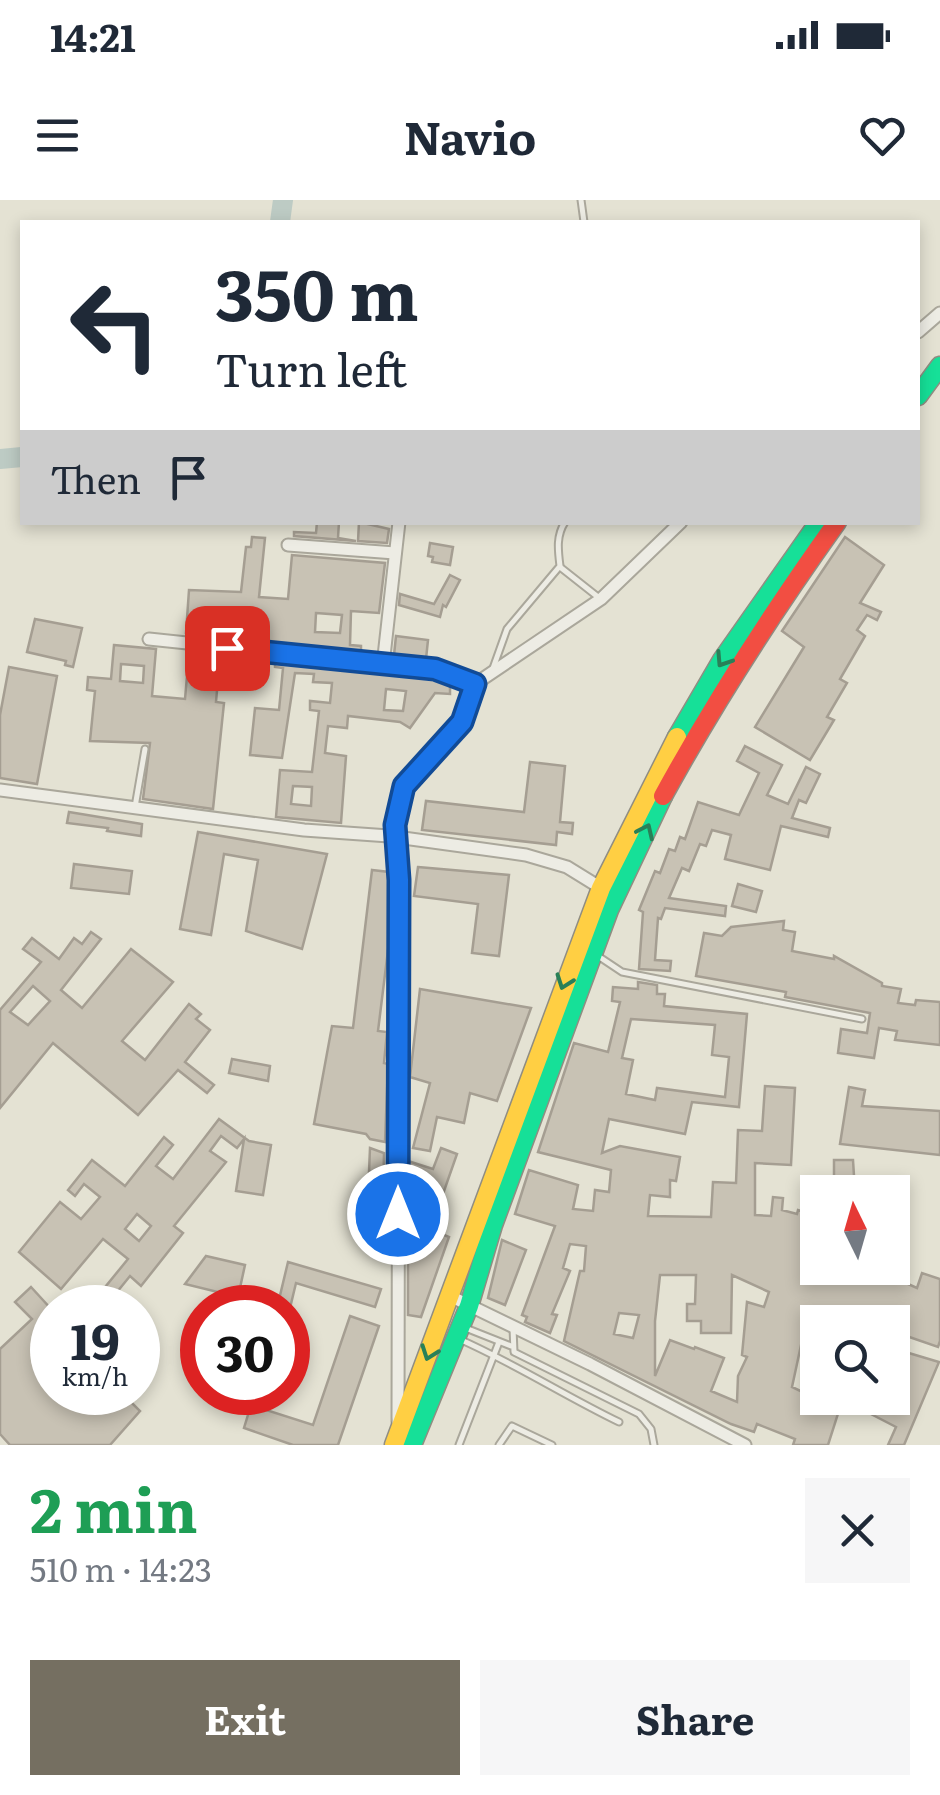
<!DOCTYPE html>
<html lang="en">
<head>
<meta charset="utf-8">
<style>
	:root { --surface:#fff; --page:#f6f6f7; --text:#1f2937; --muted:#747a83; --accent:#756f61 }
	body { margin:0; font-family:Literata,serif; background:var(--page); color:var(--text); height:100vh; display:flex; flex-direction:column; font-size:38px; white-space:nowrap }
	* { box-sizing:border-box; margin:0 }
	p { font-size:32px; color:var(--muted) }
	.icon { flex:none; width:55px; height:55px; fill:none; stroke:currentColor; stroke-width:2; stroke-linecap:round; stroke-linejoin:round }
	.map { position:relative; height:1245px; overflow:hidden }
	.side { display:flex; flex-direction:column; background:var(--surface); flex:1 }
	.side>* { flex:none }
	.guide { position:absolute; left:20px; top:20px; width:900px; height:305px; border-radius:0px; box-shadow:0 5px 15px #0003; background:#fff; color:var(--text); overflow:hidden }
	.needle { width:65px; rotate:355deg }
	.tools { position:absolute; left:800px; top:975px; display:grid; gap:20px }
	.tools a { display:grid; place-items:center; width:110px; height:110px; border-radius:0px; background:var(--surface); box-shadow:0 5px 15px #0003; font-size:50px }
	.speed { position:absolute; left:30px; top:1085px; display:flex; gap:20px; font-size:50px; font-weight:700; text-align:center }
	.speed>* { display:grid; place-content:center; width:130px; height:130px; border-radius:50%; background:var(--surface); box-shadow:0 5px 15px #0003; line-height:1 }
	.speed small { font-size:25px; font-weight:400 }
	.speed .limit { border:15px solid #d22; background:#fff; color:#111 }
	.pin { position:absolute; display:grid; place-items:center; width:85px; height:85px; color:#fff; margin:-42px; border-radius:20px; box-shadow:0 5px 15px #0006 }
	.me { position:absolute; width:110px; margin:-55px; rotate:0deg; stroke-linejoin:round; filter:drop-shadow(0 0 8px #0008) }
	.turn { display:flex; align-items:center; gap:35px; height:210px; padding:0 30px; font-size:45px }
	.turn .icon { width:130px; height:130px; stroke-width:2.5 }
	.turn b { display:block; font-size:70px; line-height:85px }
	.then { display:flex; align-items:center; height:95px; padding:0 30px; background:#0003; gap:20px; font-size:38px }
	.round { display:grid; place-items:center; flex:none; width:105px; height:105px; border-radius:0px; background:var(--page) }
	.summary { display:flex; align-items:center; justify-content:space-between; height:170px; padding:0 30px }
	h1 { font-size:60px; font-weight:700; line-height:75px; color:#1e9e55 }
	.button { display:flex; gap:20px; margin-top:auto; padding:20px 30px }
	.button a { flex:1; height:115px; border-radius:0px; background:var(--accent); color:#fff; font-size:40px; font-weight:700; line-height:115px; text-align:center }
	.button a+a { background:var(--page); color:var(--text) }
	.status { display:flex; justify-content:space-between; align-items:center; height:70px; padding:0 50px; background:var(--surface); direction:ltr }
	.status svg { height:28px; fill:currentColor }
	header { display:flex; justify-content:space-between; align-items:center; height:130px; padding:0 30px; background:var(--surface); font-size:45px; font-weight:700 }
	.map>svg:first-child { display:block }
</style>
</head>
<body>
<div class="status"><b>14:21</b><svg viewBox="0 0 49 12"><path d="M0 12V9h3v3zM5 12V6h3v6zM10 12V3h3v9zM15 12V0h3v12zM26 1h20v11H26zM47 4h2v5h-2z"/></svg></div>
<header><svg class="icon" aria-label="menu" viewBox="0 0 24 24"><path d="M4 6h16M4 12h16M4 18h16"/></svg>Navio<svg class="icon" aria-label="heart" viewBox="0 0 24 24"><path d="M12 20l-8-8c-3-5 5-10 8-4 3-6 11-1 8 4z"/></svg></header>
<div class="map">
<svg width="940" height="1245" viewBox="0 0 940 1245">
	<rect width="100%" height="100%" fill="#e4e2d3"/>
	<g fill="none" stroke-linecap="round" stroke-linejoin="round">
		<g stroke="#bdcbc4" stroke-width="20">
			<polyline points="280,22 283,0"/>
			<polyline points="0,259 22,257"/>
		</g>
	</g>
	<g fill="#c8c2b4" stroke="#a59e92" stroke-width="2.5" fill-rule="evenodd">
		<polygon points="317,322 339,322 338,338 356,341 294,336 294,332 316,333"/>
		<polygon points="359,322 389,329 387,343 358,341"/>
		<path d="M252,337L265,338L259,397L288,399L292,355L385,363L379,413L351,411L350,445L361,446V452L186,433L189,390L241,392L246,347H251ZM316,413L342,415L340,433L315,432Z"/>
		<polygon points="845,337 884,365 860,403 881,412 877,420 867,415 857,430 865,436 840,479 847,483 827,517 834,520 810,560 755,527 804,447 782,431"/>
		<polygon points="430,343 453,347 450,365 432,362 433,357 428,356"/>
		<polygon points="450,375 460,380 446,407 443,405 440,417 399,405 400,394 434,404"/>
		<polygon points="35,419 82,428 73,467 65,465 66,461 27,452"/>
		<polygon points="396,436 428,440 426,459 394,455"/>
		<path d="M114,445L156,449L152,496L185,499L189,453L220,456L216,502L224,503L213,609L143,599L150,543L90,541L95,491L87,490L88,477L111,479ZM121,464L144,466L143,483L120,481Z"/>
		<path d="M275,462L433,478L450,485V494L435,493L410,528L400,522L348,516L347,528L328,526L325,553L346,556L341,623L276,617L280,570L312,572L319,511L310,510V501L330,503L332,483L313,482L314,474L295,473L282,558L250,555L255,508L279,510L283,468L275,467ZM386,489L406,491L403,511L384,510ZM293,586L312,587L311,606L291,604Z"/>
		<polygon points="9,467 57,476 37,584 0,578 0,515"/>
		<polygon points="745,546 782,565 767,595 788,604 806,567 820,574 806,603 799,600 792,618 830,628 828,637 781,626 770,670 725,659 731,635 712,630 706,646 700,644 689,671 682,668 669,698 726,706 725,716 665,708 661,719 658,718 655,760 671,761 670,771 639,769 643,712 639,710 655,671 660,673 669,649 675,651 680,637 685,639 698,602 739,615 759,573 737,561"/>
		<polygon points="530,562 565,566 560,622 573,623 572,634 557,632 556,645 422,630 426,601 524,612"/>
		<polygon points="69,612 142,624 141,636 107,631 108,628 67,623"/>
		<polygon points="198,632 327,654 302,749 246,731 258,660 224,654 211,735 180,729"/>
		<polygon points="74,664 132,671 129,694 71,688"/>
		<polygon points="418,667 509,675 499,756 472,753 478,704 414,696"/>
		<polygon points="372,670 389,672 390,679 390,734 378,831 387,832 384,863 388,864 385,942 370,939 366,934 314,924 332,826 353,828"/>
		<polygon points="738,684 762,691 756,712 732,706"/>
		<polygon points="784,721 783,730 795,732 792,751 834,759 834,756 882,783 882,786 901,789 898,803 915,805 916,800 940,802 940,845 895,840 897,831 879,828 874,858 838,853 841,829 867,833 870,813 785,797 786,792 696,776 704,733 722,736 731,727"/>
		<path d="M91,732L101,739L61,790L82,808L131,749L173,782L122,841L145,860L189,804L201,814L196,819L210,830L185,862L214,885L207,893L178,870L138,915L53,843L0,908V810L41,762L23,749L32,738L59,759L74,738L82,744ZM33,786L50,801L28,825L10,812Z"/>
		<path d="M638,782L657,785V794H665L664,806L747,814L739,907L692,902L685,934L609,919L602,953L620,946L680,957L676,981L670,980V997L650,995L648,1016L711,1017L713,982L736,983L738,930L762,931L765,886L795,888L791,965L755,963V1015L771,1016L773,997L783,998L782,1010L797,1014L798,1010L805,1012L806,981L834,982V960H853L855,992H818V1029L812,1049L818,1051V1068H872L917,1088L922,1073L940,1079V1141L938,1147L892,1131V1122H862L853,1119V1122H818V1141L803,1136L792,1187L815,1198H892V1148L939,1162L904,1245H888L896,1227L869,1213L870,1211L842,1201L828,1245H793L795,1239L757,1224L754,1232L731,1224L564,1141L580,1071H584L586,1046L570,1044L563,1068L570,1071L552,1114L557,1115L550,1133L525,1122L527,1117L522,1115L555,1026L515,1014L529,970L578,985L573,1009L593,1011L595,990L609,992L611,970L538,952L574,843L608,852L620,802L612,801L613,787L638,789ZM631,819L715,825L712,855L729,857L725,897L657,888L655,900L626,894L633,860L622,858ZM660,1075H696L695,1104H687V1121H701V1133H731L732,1075L769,1092L764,1107L747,1102L742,1155L747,1157L738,1176L737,1202L711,1191L724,1158L695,1147L694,1149L670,1140L655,1176V1121ZM619,1113L639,1115L633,1138L614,1134Z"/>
		<polygon points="420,789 531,808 497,901 470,893 464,923 437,917 430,951 413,948 430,883 410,877"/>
		<polygon points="232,859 270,866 268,881 229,873"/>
		<polygon points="849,887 865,890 862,906 940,911 940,955 840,944"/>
		<path d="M219,919L249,941L271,945L263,995L236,991L244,939L237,948L221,936L210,951L226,962L174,1026L183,1033L141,1086L130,1076L104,1108H88L128,1059L103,1039L61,1089L19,1052L60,1002L81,1019L100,997L84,984L75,996L68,990L92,960L125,986L164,937L173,945L156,966L173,979ZM137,1014L151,1026L139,1041L125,1029Z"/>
		<polygon points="370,948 384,953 383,995 374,992 375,972 369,972"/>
		<polygon points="441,948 457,954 436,1014 420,1009 425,993 408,989 408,961 433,969"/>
		<polygon points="408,1020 449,1037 421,1117 408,1115"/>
		<polygon points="502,1040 526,1050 505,1105 488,1098"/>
		<polygon points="206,1056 245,1065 238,1097 185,1084"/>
		<polygon points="288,1062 381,1089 375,1107 296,1083 290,1108 277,1108"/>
		<polygon points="31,1087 52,1110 52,1192 121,1192 140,1211 110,1245 10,1245 0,1234 0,1149 32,1119 15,1102"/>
		<polygon points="350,1116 379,1126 338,1245 293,1245 244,1228 255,1192 270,1192 266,1210 313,1225"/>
	</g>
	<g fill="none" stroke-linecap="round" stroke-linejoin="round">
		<defs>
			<g id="lane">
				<polyline points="581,0 584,22"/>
				<polyline points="560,367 598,397"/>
				<path d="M492,471L507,429L560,366C558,350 556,336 565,322"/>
				<polyline points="135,607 145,549"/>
				<polyline points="595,754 622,772 862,819"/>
				<polyline points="463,1127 511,1146"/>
				<polyline points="513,1128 514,1152 639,1214 651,1229 654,1245"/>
				<path d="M459,1139C514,1163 565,1196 619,1222"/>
				<polyline points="459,1245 499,1142"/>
				<polyline points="499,1245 512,1226 552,1245"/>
			</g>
			<g id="street">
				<polyline points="918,132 940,113"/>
				<polyline points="288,345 395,353"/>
				<polyline points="149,439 435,469 475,484"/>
				<polyline points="383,465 399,322"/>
				<polyline points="0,590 304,630 389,636 526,655 567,667 601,688"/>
				<polyline points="450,1096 590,1164 745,1245"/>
				<polyline points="398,1222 399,679 395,625 403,585 462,522 475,484 601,399 681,322"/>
			</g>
			<g id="fast">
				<polyline points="918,196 940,166"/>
				<polyline points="677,537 722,460 819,322"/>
				<polyline points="412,1245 469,1106 493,1025 609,710 663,596"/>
			</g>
			<polyline id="slow" points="394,1245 601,688 677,537"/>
			<path id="jam" d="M663,596C715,501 774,410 837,322"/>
		</defs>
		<use href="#lane" stroke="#aaa79b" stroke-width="9"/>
		<use href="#street" stroke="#aaa79b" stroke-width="15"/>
		<use href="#fast" stroke="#908d82" stroke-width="21"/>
		<use href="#slow" stroke="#908d82" stroke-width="21"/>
		<use href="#jam" stroke="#908d82" stroke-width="21"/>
		<use href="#lane" stroke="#edece4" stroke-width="5"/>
		<use href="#street" stroke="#edece4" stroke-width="11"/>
		<use href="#fast" stroke="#16e098" stroke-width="18"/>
		<use href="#slow" stroke="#ffcf43" stroke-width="18"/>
		<use href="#jam" stroke="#f24e42" stroke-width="18"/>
	</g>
	<defs><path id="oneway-chevron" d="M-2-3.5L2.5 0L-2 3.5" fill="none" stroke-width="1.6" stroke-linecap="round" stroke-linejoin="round" transform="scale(2.5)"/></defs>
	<g stroke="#298058">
		<use href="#oneway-chevron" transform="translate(723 460) rotate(123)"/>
		<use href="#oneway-chevron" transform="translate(646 631) rotate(-65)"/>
		<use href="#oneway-chevron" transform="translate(564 782) rotate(110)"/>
		<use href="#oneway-chevron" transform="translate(429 1153) rotate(110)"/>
	</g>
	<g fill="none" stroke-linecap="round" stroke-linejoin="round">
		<defs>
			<polyline id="route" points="227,448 435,469 475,484 462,522 404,586 395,625 399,680 398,1014"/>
		</defs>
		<use href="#route" stroke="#114b97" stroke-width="25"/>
		<use href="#route" stroke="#1a73e8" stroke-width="18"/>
	</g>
</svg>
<div class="tools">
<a><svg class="needle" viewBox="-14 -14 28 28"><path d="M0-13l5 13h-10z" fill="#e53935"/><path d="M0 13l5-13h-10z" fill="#747a83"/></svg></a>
<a><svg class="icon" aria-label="search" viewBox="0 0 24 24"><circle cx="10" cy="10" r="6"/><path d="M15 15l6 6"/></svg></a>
</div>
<div class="speed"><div>19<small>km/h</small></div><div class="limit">30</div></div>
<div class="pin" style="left:227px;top:448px;background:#d93025"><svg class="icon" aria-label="arrive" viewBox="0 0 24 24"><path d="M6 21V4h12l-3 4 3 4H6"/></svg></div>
<svg class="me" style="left:398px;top:1014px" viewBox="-20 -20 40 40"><circle r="17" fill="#1a73e8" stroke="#fff" stroke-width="3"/><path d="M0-11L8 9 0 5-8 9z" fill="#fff"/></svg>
<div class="guide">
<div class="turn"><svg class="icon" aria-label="left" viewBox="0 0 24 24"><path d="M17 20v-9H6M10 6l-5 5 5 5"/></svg><div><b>350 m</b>Turn left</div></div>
<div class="then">Then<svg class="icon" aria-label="arrive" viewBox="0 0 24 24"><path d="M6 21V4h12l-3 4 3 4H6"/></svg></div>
</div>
</div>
<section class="side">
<div class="summary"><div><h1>2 min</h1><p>510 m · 14:23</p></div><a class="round"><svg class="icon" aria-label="close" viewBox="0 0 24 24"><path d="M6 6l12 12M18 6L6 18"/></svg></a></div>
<div class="button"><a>Exit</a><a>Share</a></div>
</section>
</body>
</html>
